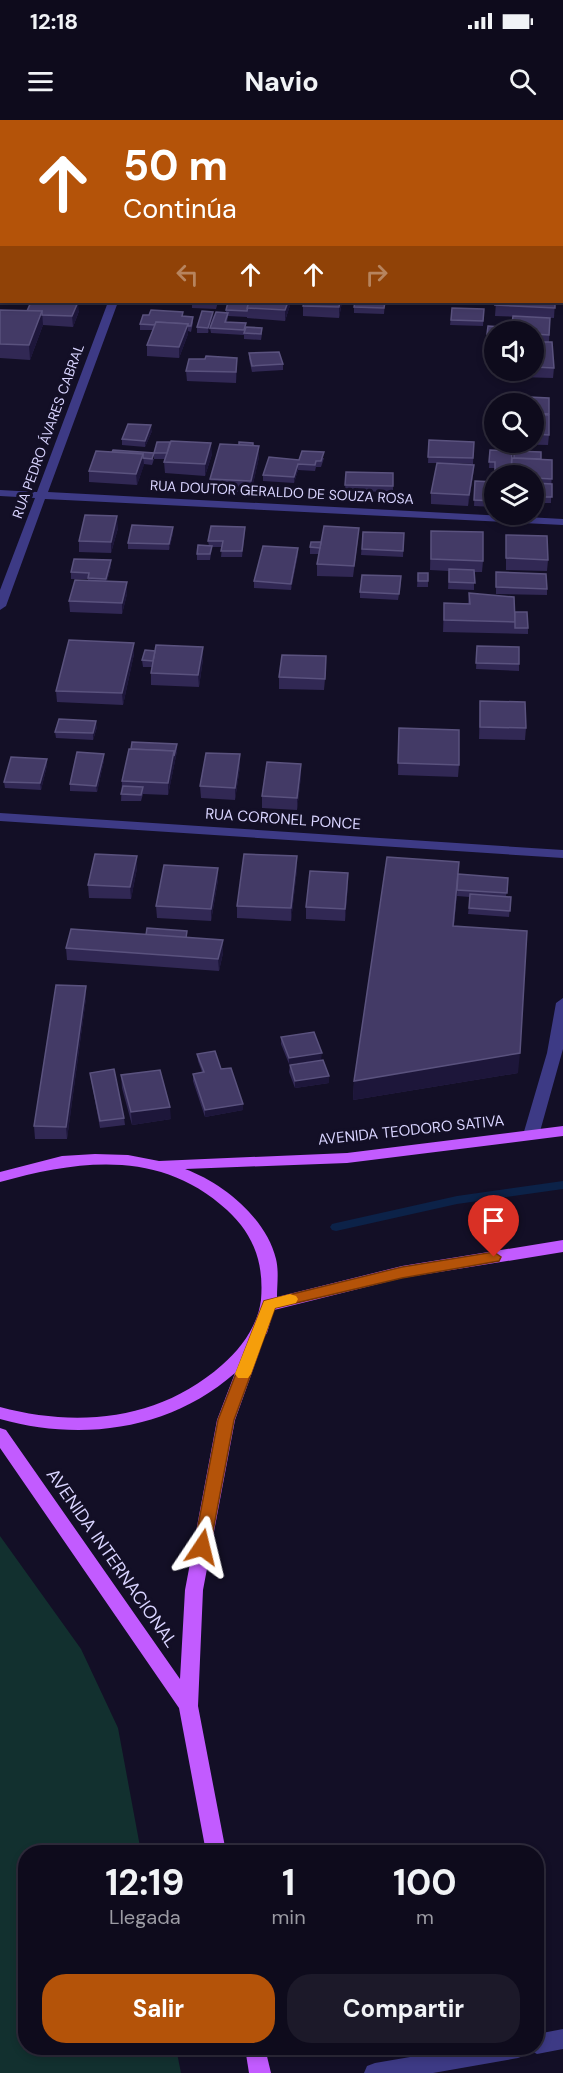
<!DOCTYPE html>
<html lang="es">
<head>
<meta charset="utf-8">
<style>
	:root { --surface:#0e0b1c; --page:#1c1929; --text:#f1f3f6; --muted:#9b9ba3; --line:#2e2b3b; --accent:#b45309 }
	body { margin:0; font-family:"DM Sans",sans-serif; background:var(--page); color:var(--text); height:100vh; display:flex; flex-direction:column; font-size:22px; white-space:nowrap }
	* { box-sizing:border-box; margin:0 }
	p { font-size:20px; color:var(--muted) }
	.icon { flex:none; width:33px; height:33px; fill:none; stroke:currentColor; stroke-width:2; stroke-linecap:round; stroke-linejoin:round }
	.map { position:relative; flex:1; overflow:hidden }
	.side { position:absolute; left:18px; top:1725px; width:526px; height:210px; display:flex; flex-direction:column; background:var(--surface); border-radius:24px; box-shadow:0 3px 9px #0003,0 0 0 2px var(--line) }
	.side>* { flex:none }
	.hud { position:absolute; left:0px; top:0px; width:564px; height:183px; box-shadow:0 3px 9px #0003,0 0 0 2px var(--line); background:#b45309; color:#fff; overflow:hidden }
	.buttons { position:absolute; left:484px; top:201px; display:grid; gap:12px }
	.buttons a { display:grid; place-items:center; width:60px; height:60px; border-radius:50%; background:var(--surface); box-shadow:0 3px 9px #0003,0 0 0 2px var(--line); font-size:30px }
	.pin { position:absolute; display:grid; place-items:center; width:51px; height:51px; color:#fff; margin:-62px -26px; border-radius:50% 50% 50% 0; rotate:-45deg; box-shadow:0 0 6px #0007 }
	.pin .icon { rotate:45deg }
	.me { position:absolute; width:66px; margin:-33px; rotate:10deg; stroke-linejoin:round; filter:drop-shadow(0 0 4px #0008) }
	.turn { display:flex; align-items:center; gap:21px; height:126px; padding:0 24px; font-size:27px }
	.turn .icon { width:78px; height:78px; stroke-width:2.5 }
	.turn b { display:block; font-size:42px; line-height:51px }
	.lanes { display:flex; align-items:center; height:57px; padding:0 24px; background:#0003; justify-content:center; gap:30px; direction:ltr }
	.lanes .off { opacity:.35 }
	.eta { display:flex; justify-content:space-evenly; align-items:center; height:102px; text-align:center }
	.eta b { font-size:36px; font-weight:700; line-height:42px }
	.cta { display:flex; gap:12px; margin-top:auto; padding:12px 24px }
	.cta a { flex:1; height:69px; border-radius:24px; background:var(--accent); color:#fff; font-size:24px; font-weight:700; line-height:69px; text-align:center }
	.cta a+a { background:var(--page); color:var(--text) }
	.status { display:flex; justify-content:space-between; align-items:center; height:42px; padding:0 30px; background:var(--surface); direction:ltr }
	.status svg { height:16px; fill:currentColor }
	header { display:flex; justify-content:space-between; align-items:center; height:78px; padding:0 24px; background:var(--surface); font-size:27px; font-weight:700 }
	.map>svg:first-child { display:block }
</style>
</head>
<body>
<div class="status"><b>12:18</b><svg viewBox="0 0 49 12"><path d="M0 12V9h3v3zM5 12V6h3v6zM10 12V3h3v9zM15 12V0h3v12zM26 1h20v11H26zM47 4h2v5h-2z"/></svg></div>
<header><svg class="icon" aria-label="menu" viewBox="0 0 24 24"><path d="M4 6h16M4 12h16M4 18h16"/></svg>Navio<svg class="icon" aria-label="search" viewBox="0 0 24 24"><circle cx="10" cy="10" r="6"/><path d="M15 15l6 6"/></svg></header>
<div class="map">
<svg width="563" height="1953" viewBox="0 0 563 1953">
	<rect width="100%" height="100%" fill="#130f26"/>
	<polygon fill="#12302f" points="0,1416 81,1529 118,1608 141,1732 26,1732 26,1928 176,1928 181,1953 0,1953"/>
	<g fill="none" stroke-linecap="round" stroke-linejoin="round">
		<polygon fill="#0c2248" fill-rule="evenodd" points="563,1061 563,1069 457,1084 336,1111 332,1110 330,1107 332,1104 336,1103 457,1076"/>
		<g fill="#3d3a85" fill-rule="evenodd">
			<polygon points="180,0 188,0 179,2"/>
			<rect x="0" y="142" width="2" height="6"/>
			<rect x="562" y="167" width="1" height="6"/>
			<polygon points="108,182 118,182 48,372 563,399 563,405 45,379 6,486 0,490 0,470 35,378 0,376 0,370 37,372"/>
			<polygon points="0,693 563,730 563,738 0,701"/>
			<polygon points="563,878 563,929 539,1015 531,1020 523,1015 547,933 556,883"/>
			<polygon points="563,1909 563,1929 537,1934 528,1929 526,1935 518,1938 433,1953 364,1953 367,1946 375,1943 463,1928 537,1928 537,1914"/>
		</g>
		<g fill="#c25bff" fill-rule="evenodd">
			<path d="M563,1006V1016L347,1043L185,1049C223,1063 266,1098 276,1139C279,1151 277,1165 277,1177L402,1146L563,1120V1132L402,1158L274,1190L267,1213L258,1226L260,1230L235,1300L203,1470L198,1586L226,1732H206L179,1588L0,1328V1308L6,1310L180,1559L185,1470L217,1300L235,1253C170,1310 82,1322 0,1299V1287C78,1308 160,1300 222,1245C241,1229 258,1205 261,1180C264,1143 254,1115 227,1090C160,1029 80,1040 0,1062V1052L62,1036L95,1034L128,1035L159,1041L347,1033Z"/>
			<polygon points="245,1928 265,1928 271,1953 249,1953"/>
		</g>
	</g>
	<g fill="#312854">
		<polygon points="100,0 131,0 130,2 100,2"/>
		<polygon points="192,182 218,182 216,189 192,188"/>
		<polygon points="291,182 285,201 247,198 247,197 228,196 227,202 246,203 246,207 262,208 262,214 261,220 244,219 244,215 211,213 210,208 226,193 226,190"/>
		<polygon points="342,182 339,198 303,196 303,186"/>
		<polygon points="385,182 384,194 354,193 354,187"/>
		<polygon points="496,182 555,182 554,198 495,196"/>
		<polygon points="452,188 484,189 483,206 450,205"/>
		<polygon points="0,190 27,191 79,191 73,207 43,205 30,240 0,238"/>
		<polygon points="183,197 193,197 193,203 191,212 188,211 188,214 179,238 147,236 147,225 153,210 140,210 140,204"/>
		<polygon points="214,198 208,213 197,213 197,207"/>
		<polygon points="550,198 549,222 554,248 553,258 518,257 517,250 534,250 534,212"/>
		<polygon points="495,212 495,221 486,220 487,214"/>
		<polygon points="249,233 283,244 283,250 252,252 249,239"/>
		<polygon points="237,238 236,263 187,261 186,251 205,239"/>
		<polygon points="549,278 549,315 548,325 505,324 505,322 534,322 534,284"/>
		<polygon points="152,311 145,327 122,325 122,319"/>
		<polygon points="429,320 474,322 473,344 451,343 474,345 473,356 468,386 431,384 431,373 437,343 428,343"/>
		<polygon points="253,326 259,337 251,373 210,370 210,359"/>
		<polygon points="490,330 512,331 511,356 495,356 495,360 495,348 489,348"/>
		<polygon points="96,331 154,339 152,345 144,344 137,365 89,362 89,351"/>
		<polygon points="154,333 212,334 205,356 165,353 164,342 165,339 154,339"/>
		<polygon points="324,338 321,347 316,347 315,351 298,350 294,363 263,361 263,355 299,340"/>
		<polygon points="541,339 552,340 551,383 534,383 534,356"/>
		<polygon points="346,352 393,353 393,372 345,371"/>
		<polygon points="475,361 495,362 495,387 474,386"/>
		<polygon points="245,407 242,437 221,437 222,427 212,427 210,440 197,440 197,434 209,426 208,421"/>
		<polygon points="118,408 111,433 79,432 79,421"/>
		<polygon points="431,411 483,441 482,452 474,452 474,470 448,469 449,451 430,450"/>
		<polygon points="363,412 404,413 403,437 361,435"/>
		<polygon points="173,413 169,430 128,429 128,423"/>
		<polygon points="506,415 548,440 547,451 506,450"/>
		<polygon points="358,419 353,457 317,456 317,444 319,434 310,434 310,427 321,422"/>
		<polygon points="298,434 291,470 254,468 254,461"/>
		<polygon points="111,446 107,461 127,474 122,494 70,492 69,481 88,461 88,459 71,459 71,452"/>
		<polygon points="496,452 547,469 547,475 496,474"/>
		<polygon points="418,453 428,453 428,467 417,467"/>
		<polygon points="401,463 398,480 360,478 360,472"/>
		<polygon points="469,473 515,492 528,508 528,514 443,512 444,483 468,483"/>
		<polygon points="134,523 134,534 123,585 57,582 56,571"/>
		<polygon points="477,526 519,544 519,551 476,549"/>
		<polygon points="203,539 199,567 151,565 151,553 152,547 143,547 142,540"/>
		<polygon points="326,548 324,570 279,569 279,557"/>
		<polygon points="480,581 526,608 525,620 479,619"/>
		<polygon points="97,607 93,620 56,618 55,612"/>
		<polygon points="399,608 459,645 458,657 398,655"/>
		<polygon points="177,631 168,675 143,674 141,681 121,681 122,661"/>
		<polygon points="47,639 47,645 41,670 5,668 4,662"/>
		<polygon points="104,640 97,672 70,671 70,664"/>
		<polygon points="240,646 235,680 201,678 200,666"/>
		<polygon points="301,656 297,690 262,688 262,676"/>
		<polygon points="137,736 137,748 131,779 89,778 88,765"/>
		<polygon points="459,742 458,754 508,758 506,777 511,777 509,797 468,794 470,777 457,776 458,763 454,806 518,953 353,980 354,961"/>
		<polygon points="218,748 218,760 211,801 157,798 156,786"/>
		<polygon points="297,749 291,801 237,798 237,786"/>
		<polygon points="348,765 345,801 306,799 306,787"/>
		<polygon points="187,811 187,818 223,833 219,851 67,840 66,828 146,815"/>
		<polygon points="86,878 67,1019 35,1019 34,1006"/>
		<polygon points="281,917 321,940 289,944 281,924"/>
		<polygon points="197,934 221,949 243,984 243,990 205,997 193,961 193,954 202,952 198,941"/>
		<polygon points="290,945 329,956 329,963 295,968 289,952"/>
		<polygon points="90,953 124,998 125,1005 100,1008 91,959"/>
		<polygon points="121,955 171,999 132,1005 122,968"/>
	</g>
	<g fill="#1d163a">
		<polygon points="78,182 79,191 73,207 72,196"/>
		<polygon points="288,182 291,182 285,201 285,190"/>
		<polygon points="340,182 342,182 339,198 339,187"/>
		<polygon points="42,191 43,205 30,240 29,225"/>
		<polygon points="213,192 214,198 208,213 208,208"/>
		<polygon points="188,204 188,214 179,238 179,227"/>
		<polygon points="237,238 237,248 236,263 236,252"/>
		<polygon points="151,305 152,311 145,327 145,321"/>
		<polygon points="211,323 212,334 205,356 205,344"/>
		<polygon points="259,326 259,337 251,373 251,361"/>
		<polygon points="143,334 144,345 137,365 136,354"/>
		<polygon points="298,344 298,350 294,363 294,357"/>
		<polygon points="474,345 473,356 468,386 469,375"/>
		<polygon points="117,396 118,408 111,433 111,422"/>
		<polygon points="173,407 173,413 169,430 169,424"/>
		<polygon points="245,407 245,413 242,437 242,431"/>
		<polygon points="298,428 298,434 291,470 291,464"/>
		<polygon points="111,440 111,446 106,465 106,459"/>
		<polygon points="127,462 127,474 122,494 122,483"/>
		<polygon points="134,523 134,534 123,585 122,573"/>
		<polygon points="203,527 203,539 199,567 198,555"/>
		<polygon points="96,601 97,607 93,620 93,613"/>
		<polygon points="177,624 177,631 168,675 168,663 174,631"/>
		<polygon points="104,634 104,640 97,672 96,666"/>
		<polygon points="240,634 240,646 235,680 235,668"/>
		<polygon points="47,639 47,645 41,670 40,663"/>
		<polygon points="301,644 301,656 297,690 297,678"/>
		<polygon points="137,736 137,748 131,779 130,767"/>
		<polygon points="297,736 297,749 291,801 291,788"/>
		<polygon points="459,742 458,761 452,826 453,806"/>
		<polygon points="218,748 218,760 211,801 211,789"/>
		<polygon points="348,753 348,765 345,801 345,789"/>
		<polygon points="223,820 223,833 219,851 218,839"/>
		<polygon points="86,866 86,878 67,1019 66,1007"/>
		<polygon points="322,933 321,940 289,944 289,938"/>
		<polygon points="520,933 518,953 353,980 354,961"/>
		<polygon points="329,956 329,963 295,968 295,961"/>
		<polygon points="243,984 243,990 205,997 205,990"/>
		<polygon points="170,987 171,999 132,1005 131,992"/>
	</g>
	<g fill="#433a66" stroke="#5a527e" stroke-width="1.5">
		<polygon points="211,0 236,0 235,2 211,2"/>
		<polygon points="314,0 338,0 337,2 314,2"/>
		<polygon points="394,0 434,0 433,2 394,2"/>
		<rect x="506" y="0" width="21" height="2"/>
		<rect x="0" y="37" width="2" height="10"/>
		<rect x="0" y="165" width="2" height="11"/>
		<polygon points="31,182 78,182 72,196 42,195 42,191 27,191"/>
		<polygon points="192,182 216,182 216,183"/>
		<polygon points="228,182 249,182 247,191 226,190"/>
		<polygon points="249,182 288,182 285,190 247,188"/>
		<polygon points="304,182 340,182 339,187 303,186"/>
		<polygon points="355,182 385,182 384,188 354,187"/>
		<polygon points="496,182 555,182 555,188 495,185"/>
		<polygon points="452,188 484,189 483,201 451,200"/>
		<polygon points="0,190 42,191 29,225 0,224"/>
		<polygon points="151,190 183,192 182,196 193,197 191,206 188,206 188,204 156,202 155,205 140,204 143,195 149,195"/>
		<polygon points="202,191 213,192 208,208 197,207"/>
		<polygon points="216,192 228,193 225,202 246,203 244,210 210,208"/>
		<polygon points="513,196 550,198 549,215 534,214 534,212 511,212"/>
		<polygon points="156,202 188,204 179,227 147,225"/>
		<polygon points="488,206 501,207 500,212 495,212 495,215 487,214"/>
		<polygon points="246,207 262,208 261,214 244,213"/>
		<polygon points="534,222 552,222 554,248 534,247"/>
		<polygon points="279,232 283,244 252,246 249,233"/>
		<polygon points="206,236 237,238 236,252 186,251 189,239 205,239"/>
		<polygon points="507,276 549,278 549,294 534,293 534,284 506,284"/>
		<polygon points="534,294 549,295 549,315 534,314"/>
		<polygon points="128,304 151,305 145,321 122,319"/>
		<polygon points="429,320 474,322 473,338 428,337"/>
		<polygon points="171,321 211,323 205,344 164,342"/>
		<polygon points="157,322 170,322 167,333 154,333"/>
		<polygon points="239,322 253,323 253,326 239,325"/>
		<polygon points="220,324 259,326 251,361 210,359"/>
		<polygon points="113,330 154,333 152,339 143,338 143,334 112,332"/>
		<polygon points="490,330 512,331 511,354 495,354 495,342 489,342"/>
		<polygon points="96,331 143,334 136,354 89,351"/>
		<polygon points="302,331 324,332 321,341 316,341 315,345 298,344 294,357 263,355 269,337 299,340"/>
		<polygon points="514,331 541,332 541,339 514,338"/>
		<polygon points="512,338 552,340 552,359 534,358 534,356 511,356"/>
		<polygon points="437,343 474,345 469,375 431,373"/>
		<polygon points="346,352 393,353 393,366 345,365"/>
		<polygon points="475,361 495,362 495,381 474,380"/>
		<polygon points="534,363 552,364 552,377 534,377"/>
		<polygon points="85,395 117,396 111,422 79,421"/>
		<polygon points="132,405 173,407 169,424 128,423"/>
		<polygon points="211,406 245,407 242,431 221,431 223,421 208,421"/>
		<polygon points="324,406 359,408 354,446 317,444"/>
		<polygon points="431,411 483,412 483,441 431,439"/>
		<polygon points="363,412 404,413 403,431 362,429"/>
		<polygon points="506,415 547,416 548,440 506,438"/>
		<polygon points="311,422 321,422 320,428 310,427"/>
		<polygon points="198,425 212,426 210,434 197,434"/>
		<polygon points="263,426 298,428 291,464 254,461"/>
		<polygon points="74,439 111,440 106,459 88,458 89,453 71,452"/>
		<polygon points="449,449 474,450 475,463 449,462"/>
		<polygon points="496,452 546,454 547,469 496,467"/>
		<rect x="418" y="453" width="10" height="8"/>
		<polygon points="362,455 401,456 399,474 360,472"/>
		<polygon points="75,460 127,462 122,483 69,481"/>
		<polygon points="469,473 514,477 515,502 444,500 444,483 470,484"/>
		<polygon points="515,492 527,492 528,508 515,508"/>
		<polygon points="69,520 134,523 122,573 56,571"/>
		<polygon points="156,525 203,527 198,555 151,553"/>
		<polygon points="477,526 519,527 519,544 476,543"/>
		<polygon points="145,530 155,531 153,541 142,540"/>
		<polygon points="282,535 326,536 325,559 279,557"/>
		<polygon points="480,581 525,582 526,608 480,607"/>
		<polygon points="59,599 96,601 93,613 55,612"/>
		<polygon points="399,608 459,610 459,645 398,643"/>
		<polygon points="132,622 177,624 174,636 174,631 131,629"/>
		<polygon points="129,629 174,631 168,663 122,661"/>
		<polygon points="77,632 104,634 96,666 70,664"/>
		<polygon points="206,633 240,634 235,668 200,666"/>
		<polygon points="11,637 47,639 40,663 4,662"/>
		<polygon points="267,642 301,644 297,678 262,676"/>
		<polygon points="123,666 143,667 141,675 121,674"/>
		<polygon points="95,734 137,736 130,767 88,765"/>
		<polygon points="244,734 297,736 291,788 237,786"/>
		<polygon points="387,737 459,742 453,806 527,811 520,933 354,961"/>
		<polygon points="164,745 218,748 211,789 156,786"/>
		<polygon points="310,751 348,753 345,789 306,787"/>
		<polygon points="458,754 508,758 507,773 457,770"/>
		<polygon points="470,774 511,777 510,791 469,788"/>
		<polygon points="147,808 187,811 186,818 146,815"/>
		<polygon points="71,809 223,820 218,839 66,828"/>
		<polygon points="56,865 86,866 66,1007 34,1006"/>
		<polygon points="314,912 322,933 289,938 281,917"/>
		<polygon points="215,931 221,949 231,948 243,984 205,990 193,954 204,952 197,934"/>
		<polygon points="323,940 329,956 295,961 290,945"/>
		<polygon points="114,949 124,998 100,1001 90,953"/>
		<polygon points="160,950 170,987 131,992 121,955"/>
	</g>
	<polygon fill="#b45309" stroke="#753606" stroke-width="1.5" points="494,1132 501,1137 499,1141 402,1158 275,1188 234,1300 210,1427 208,1432 202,1434 196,1432 194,1427 218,1300 264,1181 402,1147"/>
	<polygon fill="#f59e0b" points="290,1174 296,1176 298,1179 296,1183 275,1188 251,1254 248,1258 238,1258 235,1254 264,1181"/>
	<g text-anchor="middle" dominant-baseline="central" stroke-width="6" stroke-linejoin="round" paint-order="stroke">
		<g font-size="14" fill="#d9d4ff" stroke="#130f26">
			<text transform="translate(48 311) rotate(-70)">RUA PEDRO ÁVARES CABRAL</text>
			<text transform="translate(282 372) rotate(3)">RUA DOUTOR GERALDO DE SOUZA ROSA</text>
		</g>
		<g font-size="15" fill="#d9d4ff" stroke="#130f26">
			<text transform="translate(283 699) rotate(4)">RUA CORONEL PONCE</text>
			<text transform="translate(411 1010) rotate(-6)">AVENIDA TEODORO SATIVA</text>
		</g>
		<g font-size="18" fill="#d9d4ff" stroke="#130f26">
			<text transform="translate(112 1438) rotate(55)">AVENIDA INTERNACIONAL</text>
		</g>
	</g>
</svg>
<div class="buttons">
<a><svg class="icon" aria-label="sound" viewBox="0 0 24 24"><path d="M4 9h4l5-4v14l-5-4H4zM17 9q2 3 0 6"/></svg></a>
<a><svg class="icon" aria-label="search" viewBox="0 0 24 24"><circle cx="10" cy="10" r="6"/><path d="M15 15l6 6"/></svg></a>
<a><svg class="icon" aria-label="layers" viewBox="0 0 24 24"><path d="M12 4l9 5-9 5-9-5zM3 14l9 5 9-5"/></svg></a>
</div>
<div class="pin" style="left:494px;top:1137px;background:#d93025"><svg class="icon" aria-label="arrive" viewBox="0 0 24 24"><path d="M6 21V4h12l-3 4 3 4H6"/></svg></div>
<svg class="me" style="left:202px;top:1427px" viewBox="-20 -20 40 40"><path d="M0-17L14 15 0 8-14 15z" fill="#b45309" stroke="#fff" stroke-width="4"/></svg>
<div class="hud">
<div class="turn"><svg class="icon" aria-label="ahead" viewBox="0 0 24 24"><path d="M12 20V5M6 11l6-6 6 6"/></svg><div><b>50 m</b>Continúa</div></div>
<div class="lanes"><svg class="icon off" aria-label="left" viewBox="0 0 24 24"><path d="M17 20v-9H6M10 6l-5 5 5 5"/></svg><svg class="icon" aria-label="ahead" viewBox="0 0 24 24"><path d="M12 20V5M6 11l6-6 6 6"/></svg><svg class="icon" aria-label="ahead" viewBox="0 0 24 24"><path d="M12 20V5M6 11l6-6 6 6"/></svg><svg class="icon off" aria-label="right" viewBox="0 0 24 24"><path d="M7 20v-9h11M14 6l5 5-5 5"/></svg></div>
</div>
<section class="side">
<div class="eta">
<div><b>12:19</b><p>Llegada</p></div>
<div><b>1</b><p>min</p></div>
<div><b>100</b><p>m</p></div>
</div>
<div class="cta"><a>Salir</a><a>Compartir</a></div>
</section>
</div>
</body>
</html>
